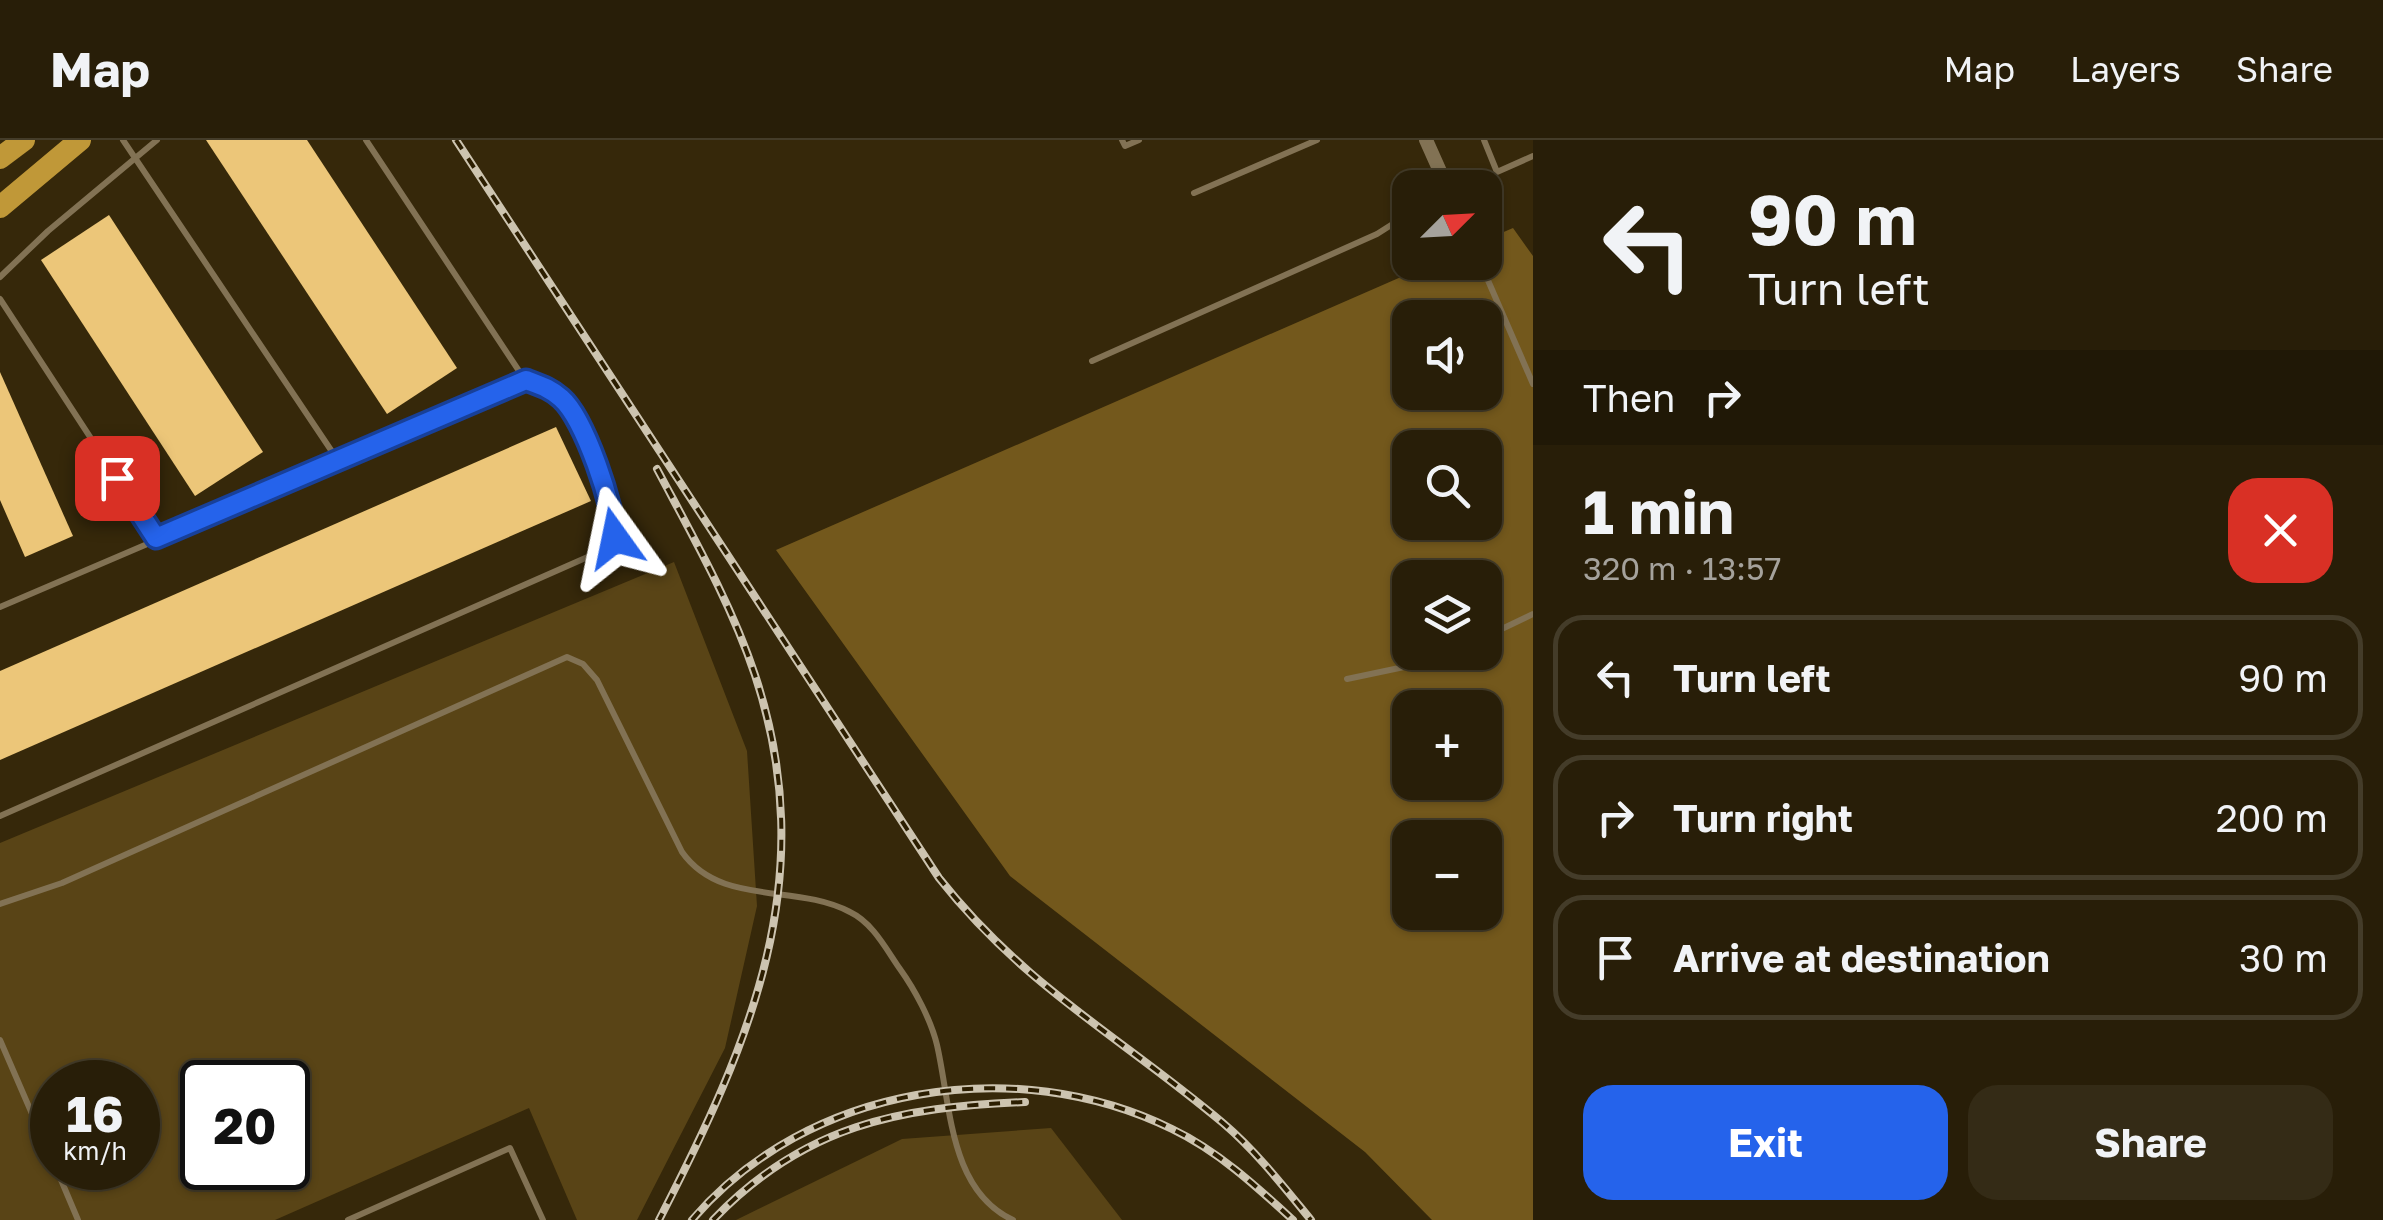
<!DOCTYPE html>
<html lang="en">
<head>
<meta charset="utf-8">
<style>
	:root { --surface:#281e08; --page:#342b16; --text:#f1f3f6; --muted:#a5a29c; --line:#443c29; --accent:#2563eb }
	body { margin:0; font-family:"Golos Text",sans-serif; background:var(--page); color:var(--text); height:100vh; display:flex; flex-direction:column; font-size:38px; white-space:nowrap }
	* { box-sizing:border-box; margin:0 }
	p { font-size:32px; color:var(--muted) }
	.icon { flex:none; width:55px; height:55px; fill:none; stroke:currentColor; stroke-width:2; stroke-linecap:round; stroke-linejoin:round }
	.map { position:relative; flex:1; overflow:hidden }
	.side { display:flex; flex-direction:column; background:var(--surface); width:850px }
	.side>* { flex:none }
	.guide { background:#281e08; color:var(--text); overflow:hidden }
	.needle { width:65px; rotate:66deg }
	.buttons { position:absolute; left:1392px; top:30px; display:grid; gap:20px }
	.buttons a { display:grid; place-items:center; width:110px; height:110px; border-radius:20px; background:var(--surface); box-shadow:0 2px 8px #0004,0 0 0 2px var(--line); font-size:50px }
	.speed { position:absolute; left:30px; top:920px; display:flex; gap:20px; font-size:50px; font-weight:700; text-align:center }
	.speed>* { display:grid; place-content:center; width:130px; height:130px; border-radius:50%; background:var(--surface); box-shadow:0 2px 8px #0004,0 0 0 2px var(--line); line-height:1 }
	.speed small { font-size:25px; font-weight:400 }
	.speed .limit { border:5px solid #111; border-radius:15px; background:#fff; color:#111 }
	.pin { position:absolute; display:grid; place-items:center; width:85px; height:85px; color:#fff; margin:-42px; border-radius:20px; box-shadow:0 5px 15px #0006 }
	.me { position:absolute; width:110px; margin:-55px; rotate:348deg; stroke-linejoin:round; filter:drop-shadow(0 0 8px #0008) }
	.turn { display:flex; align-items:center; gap:35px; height:210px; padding:0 50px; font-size:45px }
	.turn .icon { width:130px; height:130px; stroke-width:2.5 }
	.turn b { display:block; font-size:70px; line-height:85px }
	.then { display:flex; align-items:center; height:95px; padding:0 50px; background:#0003; gap:20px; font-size:38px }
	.round { display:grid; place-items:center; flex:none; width:105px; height:105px; border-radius:30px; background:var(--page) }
	.headline { display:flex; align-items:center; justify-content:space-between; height:170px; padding:0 50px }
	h1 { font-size:60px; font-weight:700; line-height:75px }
	.cta { display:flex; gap:20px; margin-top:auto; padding:20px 50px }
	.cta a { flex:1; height:115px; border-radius:30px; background:var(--accent); color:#fff; font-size:40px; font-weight:700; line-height:115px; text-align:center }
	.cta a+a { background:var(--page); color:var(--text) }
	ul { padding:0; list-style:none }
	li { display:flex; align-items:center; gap:30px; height:125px; margin:0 20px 15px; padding:0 30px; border:5px solid var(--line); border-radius:30px }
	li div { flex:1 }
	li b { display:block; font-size:38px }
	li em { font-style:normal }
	header { display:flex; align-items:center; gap:60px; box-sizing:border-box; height:140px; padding:0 50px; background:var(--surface); border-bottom:2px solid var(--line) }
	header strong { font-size:48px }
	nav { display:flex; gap:55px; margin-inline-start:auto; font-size:35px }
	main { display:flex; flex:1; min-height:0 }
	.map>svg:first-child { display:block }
</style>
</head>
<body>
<header>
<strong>Map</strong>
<nav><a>Map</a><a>Layers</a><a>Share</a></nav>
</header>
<main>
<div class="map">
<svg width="1533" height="1080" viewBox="0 0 1533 1080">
	<rect width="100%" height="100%" fill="#36280a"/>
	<g fill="#594416" fill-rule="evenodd">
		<path d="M674,422L747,611L757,766L725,908L637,1080H577L529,968L275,1080H0V703ZM52,942H138V1028H52ZM202,942H288V1028H202Z"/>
		<polygon points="1051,988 1122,1080 736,1080 902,999"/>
	</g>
	<path fill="#73581c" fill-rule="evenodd" d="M1513,88L1533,116V1080H1432L1365,1012L1010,736L776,410L1433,123L1485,122V100ZM1410,178H1485V252H1410ZM1410,308H1485V382H1410ZM1410,438H1485V512H1410ZM1410,568H1485V642H1410ZM1410,698H1485V772H1410Z"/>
	<g fill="#ecc679">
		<polygon points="206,0 307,0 457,228 387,274"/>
		<polygon points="109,75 263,312 195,356 41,120"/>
		<polygon points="0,232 73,396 25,417 0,360"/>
		<polygon points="556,287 591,361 0,620 0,531"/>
	</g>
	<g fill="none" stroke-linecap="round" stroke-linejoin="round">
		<g stroke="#827254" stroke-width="6">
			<polyline points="366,0 525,240"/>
			<polyline points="1122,0 1125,6 1139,0"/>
			<polyline points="1484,0 1497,32 1533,16"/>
			<polyline points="1435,48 1443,38 1447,48"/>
			<polyline points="1194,53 1317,0"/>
			<polyline points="1480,122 1533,244"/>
			<polyline points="0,137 48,91 157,0"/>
			<polyline points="0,159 156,398"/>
			<polyline points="1092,221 1377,94 1410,73"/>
			<polyline points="0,467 339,322 123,0"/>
			<polyline points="1485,497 1533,474"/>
			<polyline points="1347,539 1423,523 1448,512"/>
			<path d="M0,676L599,412L615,398C614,367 584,278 561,258C550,248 539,245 525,240L339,322"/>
			<path d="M0,764L62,743L567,517L583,524L597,540L682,712C721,767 795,743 850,772C873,783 886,809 900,829C915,850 931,880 937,905C951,966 949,1050 1013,1080"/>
			<polyline points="0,900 52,1020"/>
			<polyline points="56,1028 78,1080"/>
			<polyline points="348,1080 510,1008 543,1080"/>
		</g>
		<polyline stroke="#827254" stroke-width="14" points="1426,0 1443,38"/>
		<g stroke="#c09838" stroke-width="22">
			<polyline points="0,18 24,0"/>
			<polyline points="0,67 80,0"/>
		</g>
		<defs>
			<g id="rail">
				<path d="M456,0L939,738C1025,847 1121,897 1223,983C1256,1011 1284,1047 1311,1080"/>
				<path d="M657,329C692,395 731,463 755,535C822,738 751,902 659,1080"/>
				<path d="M692,1080C807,945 1016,912 1172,989C1218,1011 1256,1046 1293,1080"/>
				<path d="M713,1080C804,985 899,967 1025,962"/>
			</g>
		</defs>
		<use href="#rail" stroke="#cdc4b0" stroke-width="8"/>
		<use href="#rail" stroke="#2c1e01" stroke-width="4" stroke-dasharray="11" stroke-linecap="butt"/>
	</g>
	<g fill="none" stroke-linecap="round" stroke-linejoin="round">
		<defs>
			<path id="route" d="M117,338L156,398L526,240C539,245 550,248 561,258C585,279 614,367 615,398"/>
		</defs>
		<use href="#route" stroke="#184099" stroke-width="25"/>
		<use href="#route" stroke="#2563eb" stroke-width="18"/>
	</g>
</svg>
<div class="buttons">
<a><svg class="needle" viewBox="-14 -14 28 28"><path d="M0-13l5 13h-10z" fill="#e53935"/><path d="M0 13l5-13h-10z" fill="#a5a29c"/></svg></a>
<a><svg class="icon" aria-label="sound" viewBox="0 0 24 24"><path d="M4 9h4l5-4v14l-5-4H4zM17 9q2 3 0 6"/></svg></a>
<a><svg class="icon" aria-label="search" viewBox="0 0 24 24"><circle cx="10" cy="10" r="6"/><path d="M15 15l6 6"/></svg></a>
<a><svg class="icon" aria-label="layers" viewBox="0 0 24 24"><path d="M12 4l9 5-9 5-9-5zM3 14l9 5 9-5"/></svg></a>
<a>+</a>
<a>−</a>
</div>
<div class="speed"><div>16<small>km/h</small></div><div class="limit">20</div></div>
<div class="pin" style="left:117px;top:338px;background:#d93025"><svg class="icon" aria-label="arrive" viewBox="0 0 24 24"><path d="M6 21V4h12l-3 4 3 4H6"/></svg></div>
<svg class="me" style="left:615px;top:398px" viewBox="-20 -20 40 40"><path d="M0-17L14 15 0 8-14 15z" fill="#2563eb" stroke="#fff" stroke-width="4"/></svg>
</div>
<section class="side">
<div class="guide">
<div class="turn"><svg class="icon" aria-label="left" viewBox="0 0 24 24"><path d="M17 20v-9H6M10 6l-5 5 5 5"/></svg><div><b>90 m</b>Turn left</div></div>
<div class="then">Then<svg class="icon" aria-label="right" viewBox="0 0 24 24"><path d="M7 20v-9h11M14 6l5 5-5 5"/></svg></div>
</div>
<div class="headline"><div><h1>1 min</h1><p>320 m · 13:57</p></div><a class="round" style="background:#d93025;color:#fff"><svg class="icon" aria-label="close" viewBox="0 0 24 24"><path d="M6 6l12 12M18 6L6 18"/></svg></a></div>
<ul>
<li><svg class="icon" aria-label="left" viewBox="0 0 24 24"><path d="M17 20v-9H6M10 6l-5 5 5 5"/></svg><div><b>Turn left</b></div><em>90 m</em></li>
<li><svg class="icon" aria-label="right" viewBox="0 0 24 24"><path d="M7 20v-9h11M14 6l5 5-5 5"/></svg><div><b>Turn right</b></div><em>200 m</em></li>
<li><svg class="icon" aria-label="arrive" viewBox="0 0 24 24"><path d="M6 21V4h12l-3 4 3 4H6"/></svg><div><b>Arrive at destination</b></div><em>30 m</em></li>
</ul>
<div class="cta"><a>Exit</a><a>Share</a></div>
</section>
</main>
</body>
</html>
